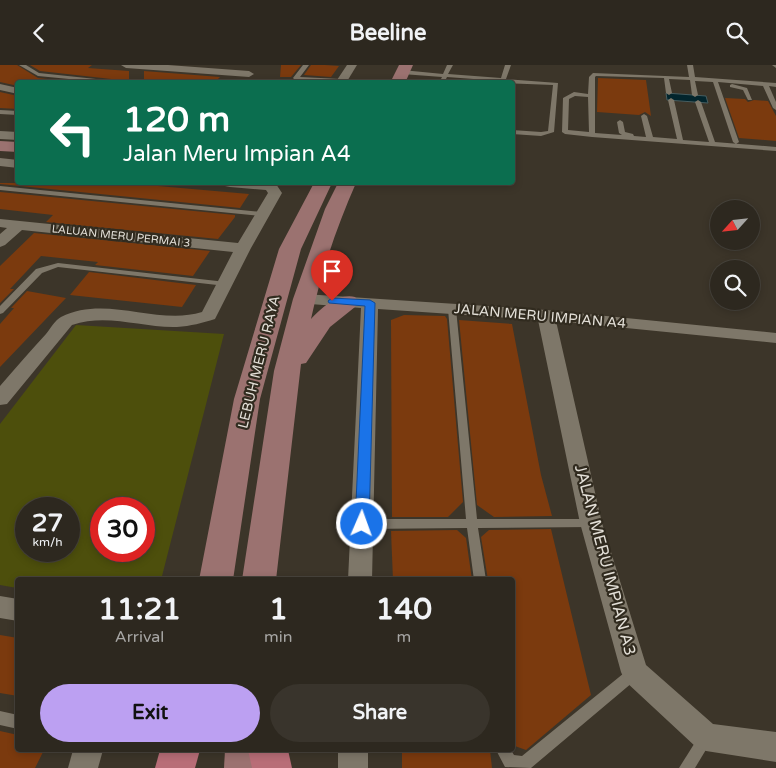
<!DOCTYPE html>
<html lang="en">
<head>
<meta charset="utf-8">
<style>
	:root { --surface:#2d281f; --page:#39342c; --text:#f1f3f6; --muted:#a7a6a4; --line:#48443d; --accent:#bca0f2 }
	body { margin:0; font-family:"Varela Round",sans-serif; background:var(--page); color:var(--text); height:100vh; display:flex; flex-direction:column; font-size:19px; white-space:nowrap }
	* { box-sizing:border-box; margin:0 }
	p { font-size:16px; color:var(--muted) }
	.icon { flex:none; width:28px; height:28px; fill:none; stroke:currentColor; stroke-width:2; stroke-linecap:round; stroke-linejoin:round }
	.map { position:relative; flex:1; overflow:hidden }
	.drawer { position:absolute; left:15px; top:512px; width:500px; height:175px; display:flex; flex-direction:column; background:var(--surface); border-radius:5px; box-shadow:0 2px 8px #0003,0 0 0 1px var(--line) }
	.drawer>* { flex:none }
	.guide { position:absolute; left:15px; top:15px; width:500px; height:105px; border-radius:5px; box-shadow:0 2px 8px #0003,0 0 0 1px var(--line); background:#0b6e4f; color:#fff; overflow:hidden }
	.needle { width:32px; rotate:243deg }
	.tools { position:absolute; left:710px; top:135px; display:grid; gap:10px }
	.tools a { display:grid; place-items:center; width:50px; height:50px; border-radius:50%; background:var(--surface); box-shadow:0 2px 8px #0003,0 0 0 1px var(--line); font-size:25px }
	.speed { position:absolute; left:15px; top:432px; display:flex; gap:10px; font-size:25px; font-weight:700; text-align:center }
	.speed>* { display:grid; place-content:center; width:65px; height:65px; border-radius:50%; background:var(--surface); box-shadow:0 2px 8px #0003,0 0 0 1px var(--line); line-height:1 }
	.speed small { font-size:12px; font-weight:400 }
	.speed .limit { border:8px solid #d22; background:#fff; color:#111 }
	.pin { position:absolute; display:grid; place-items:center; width:42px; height:42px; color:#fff; margin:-51px -21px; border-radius:50% 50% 50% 0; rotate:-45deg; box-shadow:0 0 5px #0007 }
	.pin .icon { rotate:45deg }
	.me { position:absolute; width:55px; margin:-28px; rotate:2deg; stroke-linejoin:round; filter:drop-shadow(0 0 4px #0008) }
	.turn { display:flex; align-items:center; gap:18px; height:105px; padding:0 25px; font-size:22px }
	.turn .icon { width:65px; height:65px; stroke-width:2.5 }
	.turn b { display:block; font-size:35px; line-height:42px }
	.eta { display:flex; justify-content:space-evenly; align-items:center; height:85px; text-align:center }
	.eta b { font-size:30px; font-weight:800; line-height:35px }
	.action { display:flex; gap:10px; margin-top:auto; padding:10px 25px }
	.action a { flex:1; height:58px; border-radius:30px; background:var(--accent); color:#111; font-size:20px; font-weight:800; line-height:58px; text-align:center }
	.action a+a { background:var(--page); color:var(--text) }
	header { display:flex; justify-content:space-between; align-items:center; height:65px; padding:0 25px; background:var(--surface); font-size:22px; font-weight:800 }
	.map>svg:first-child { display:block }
</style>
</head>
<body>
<header><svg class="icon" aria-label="back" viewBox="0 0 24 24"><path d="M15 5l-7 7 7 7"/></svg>Beeline<svg class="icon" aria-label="search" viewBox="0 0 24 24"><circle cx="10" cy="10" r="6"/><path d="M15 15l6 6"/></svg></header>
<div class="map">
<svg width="776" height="703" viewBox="0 0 776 703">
	<rect width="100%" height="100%" fill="#3c3529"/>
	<path fill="#4d4f0c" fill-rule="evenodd" d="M76,260L224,269L161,515H18L17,523L0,520V359ZM26,444H69V486H26ZM101,444H144V486H101Z"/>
	<polygon fill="#02252d" stroke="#465d60" points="666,28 706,31 708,38 667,35"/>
	<g fill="#7b3a0e">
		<polygon points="0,0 17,0 38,13 85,18 18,18 18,21 0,17"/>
		<polygon points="30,0 92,0 88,3 129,6 129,16 40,6"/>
		<polygon points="281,0 301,0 291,12 280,12"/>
		<polygon points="311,0 325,0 339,1 331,12 304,10"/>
		<polygon points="144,6 220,12 214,18 144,18"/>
		<polygon points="598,13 646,15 651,51 645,47 639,50 597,47"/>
		<polygon points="0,27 18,31 18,44 0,43"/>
		<polygon points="725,33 745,34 748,37 754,35 768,36 776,51 776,76 739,73"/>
		<polygon points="0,118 124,118 249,129 240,143 0,119"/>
		<polygon points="0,127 235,150 235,152 218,174 46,157 53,150 0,144"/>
		<polygon points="34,168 210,186 193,211 95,200 98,197 41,191 10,224 14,224 0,238 0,201"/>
		<polygon points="89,207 196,220 182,242 70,230"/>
		<polygon points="27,226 66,233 0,302 0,259 14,243 11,243"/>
		<polygon points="404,250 445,251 447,254 463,437 448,452 392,452 391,255"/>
		<polygon points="459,255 512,259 541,410 552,451 494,452 477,440"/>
		<polygon points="551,464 591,630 526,685 512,680 512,515 488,515 481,472 489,465"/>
		<polygon points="457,465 466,473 472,515 393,515 391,466"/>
		<polygon points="0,570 18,573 18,631 0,628"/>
		<polygon points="0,666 18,670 18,685 44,685 35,703 0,703"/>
		<polygon points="402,685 490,685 492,703 402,703"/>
	</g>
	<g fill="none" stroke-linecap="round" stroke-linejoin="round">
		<g fill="#7e7769" fill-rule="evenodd">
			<polygon points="19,0 26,0 39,8 134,18 110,18 38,11"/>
			<polygon points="303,0 309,0 300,12 341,14 344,16 340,18 294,14 293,13"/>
			<polygon points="447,0 453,0 448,9 501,13 505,0 511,0 506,14 558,18 554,67 541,71 512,69 512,65 541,67 548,66 553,20 499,18 500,16 447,12 444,18 439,18 442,12 402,9 399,7 402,5 443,9"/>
			<path d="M687,0H693L695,12L776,18V22L769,21L776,37V45L773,43L763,21L718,17L739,77L736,79L733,77L713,17L695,16L698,30L695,32L692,30L690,15L669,14L672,28L669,30L666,28L664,13L596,11L595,12V68L622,70L619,68L617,57L620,55L623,57L625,67L633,69L634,71L646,72L641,51L644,49L647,51L653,72L677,74L668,35L671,33L674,35L683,75L709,77L695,37L698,35L701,37L715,77L776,82V86L592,72L565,69L562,67L563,33L574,27L588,29L589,12L593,8L689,12ZM575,31L588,32L589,67L568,65L569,34Z"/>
			<polygon points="772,0 776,0 776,3"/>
			<polygon points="732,19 747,23 752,35 748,35 743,25 730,22 730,20"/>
			<polygon points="0,45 18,46 18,50 0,49"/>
			<polygon points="0,121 262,147 266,149 262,151 0,125"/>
			<polygon points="58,198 226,217 230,219 226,221 58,202 42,208 3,248 0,249 0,241 36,204"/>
			<polygon points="452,241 456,244 477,454 591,454 595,455 597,458 595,461 591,462 478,463 486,515 474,515 467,463 362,464 358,462 356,459 358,456 362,454 466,454 448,244"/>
			<polygon points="634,602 639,604 641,608 639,612 531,703 505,702 496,685 511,685 514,690 522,691 629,604"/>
			<polygon points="0,646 18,650 18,664 0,660"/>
			<polygon points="706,666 711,668 713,673 695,703 679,703 701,668"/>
		</g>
		<g fill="#7e7769" fill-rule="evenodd">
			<polygon points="121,0 168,0 249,6 254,9 249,12 126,3"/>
			<polygon points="347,0 357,0 346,18 335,18"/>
			<polygon points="0,19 18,23 18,29 0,25"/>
			<polygon points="0,66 18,67 18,75 0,74"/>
			<polygon points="0,93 18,95 18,103 0,101"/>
			<path d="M224,118H269L276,119L282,128L251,183L215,254C202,258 191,261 177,262C141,263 108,248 72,260L7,339L0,340V321C15,304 30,286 46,269C50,264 55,255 61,252C106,229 157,261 202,247L233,187L22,165L5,180L0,182V169L7,163L0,162V154L238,178L268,128L266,125L230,122L225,121Z"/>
			<polygon points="304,229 546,245 776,268 776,278 556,256 602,458 646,600 713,659 776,667 776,697 706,686 696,682 625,616 621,607 580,458 538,255 378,244 372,515 348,515 361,243 298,238 296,234 298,230"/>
			<polygon points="0,531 18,534 18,556 0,553"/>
			<polygon points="73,685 103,685 98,703 68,703"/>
			<rect x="338" y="685" width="30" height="18"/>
		</g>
		<g fill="#9b7270" fill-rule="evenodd">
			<polygon points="399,0 413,0 405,18 390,18"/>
			<polygon points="0,76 18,77 18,87 0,86"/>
			<polygon points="314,118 332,118 301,184 260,334 233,515 199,515 234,334 279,184"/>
			<path d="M338,118H356C337,161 321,208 311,254C322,242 339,228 355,232L359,237L355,242L330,262L306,298L301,299L276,515H242L274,306L293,234L325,144Z"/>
			<polygon points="225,685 265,685 264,703 224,703"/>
		</g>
		<g fill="#b86d77" fill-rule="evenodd">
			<polygon points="160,685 200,685 195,703 155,703"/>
			<polygon points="248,685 288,685 292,703 252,703"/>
		</g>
	</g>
	<polygon fill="#1a73e8" stroke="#114b97" points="332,233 370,235 375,238 369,459 367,462 362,464 357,462 355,459 365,241 329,238 328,236"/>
	<g text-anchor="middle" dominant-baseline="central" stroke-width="4.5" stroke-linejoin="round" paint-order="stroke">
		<g font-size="11" fill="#e4e0d8" stroke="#312b1f">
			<text transform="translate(121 171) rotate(6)">LALUAN MERU PERMAI 3</text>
		</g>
		<g font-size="14" fill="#e4e0d8" stroke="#312b1f">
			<text transform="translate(540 251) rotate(5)">JALAN MERU IMPIAN A4</text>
			<text transform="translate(259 297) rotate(-76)">LEBUH MERU RAYA</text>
		</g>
		<g font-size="16" fill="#e4e0d8" stroke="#312b1f">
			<text transform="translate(605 495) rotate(75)">JALAN MERU IMPIAN A3</text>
		</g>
	</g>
</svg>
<div class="tools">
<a><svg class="needle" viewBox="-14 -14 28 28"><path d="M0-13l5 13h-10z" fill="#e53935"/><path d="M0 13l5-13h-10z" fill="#a7a6a4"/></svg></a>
<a><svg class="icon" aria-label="search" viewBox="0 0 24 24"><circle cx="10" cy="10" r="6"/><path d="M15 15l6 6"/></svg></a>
</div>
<div class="speed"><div>27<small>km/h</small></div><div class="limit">30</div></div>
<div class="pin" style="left:332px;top:236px;background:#d93025"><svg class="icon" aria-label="arrive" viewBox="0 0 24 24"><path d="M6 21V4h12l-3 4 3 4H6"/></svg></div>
<svg class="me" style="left:362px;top:459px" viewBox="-20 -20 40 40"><circle r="17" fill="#1a73e8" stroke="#fff" stroke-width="3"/><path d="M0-11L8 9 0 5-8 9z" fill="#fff"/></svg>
<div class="guide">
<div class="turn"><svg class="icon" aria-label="left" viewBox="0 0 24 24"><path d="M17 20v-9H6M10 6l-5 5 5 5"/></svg><div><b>120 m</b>Jalan Meru Impian A4</div></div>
</div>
<section class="drawer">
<div class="eta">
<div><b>11:21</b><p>Arrival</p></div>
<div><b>1</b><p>min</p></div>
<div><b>140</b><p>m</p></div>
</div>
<div class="action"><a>Exit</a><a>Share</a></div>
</section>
</div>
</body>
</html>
